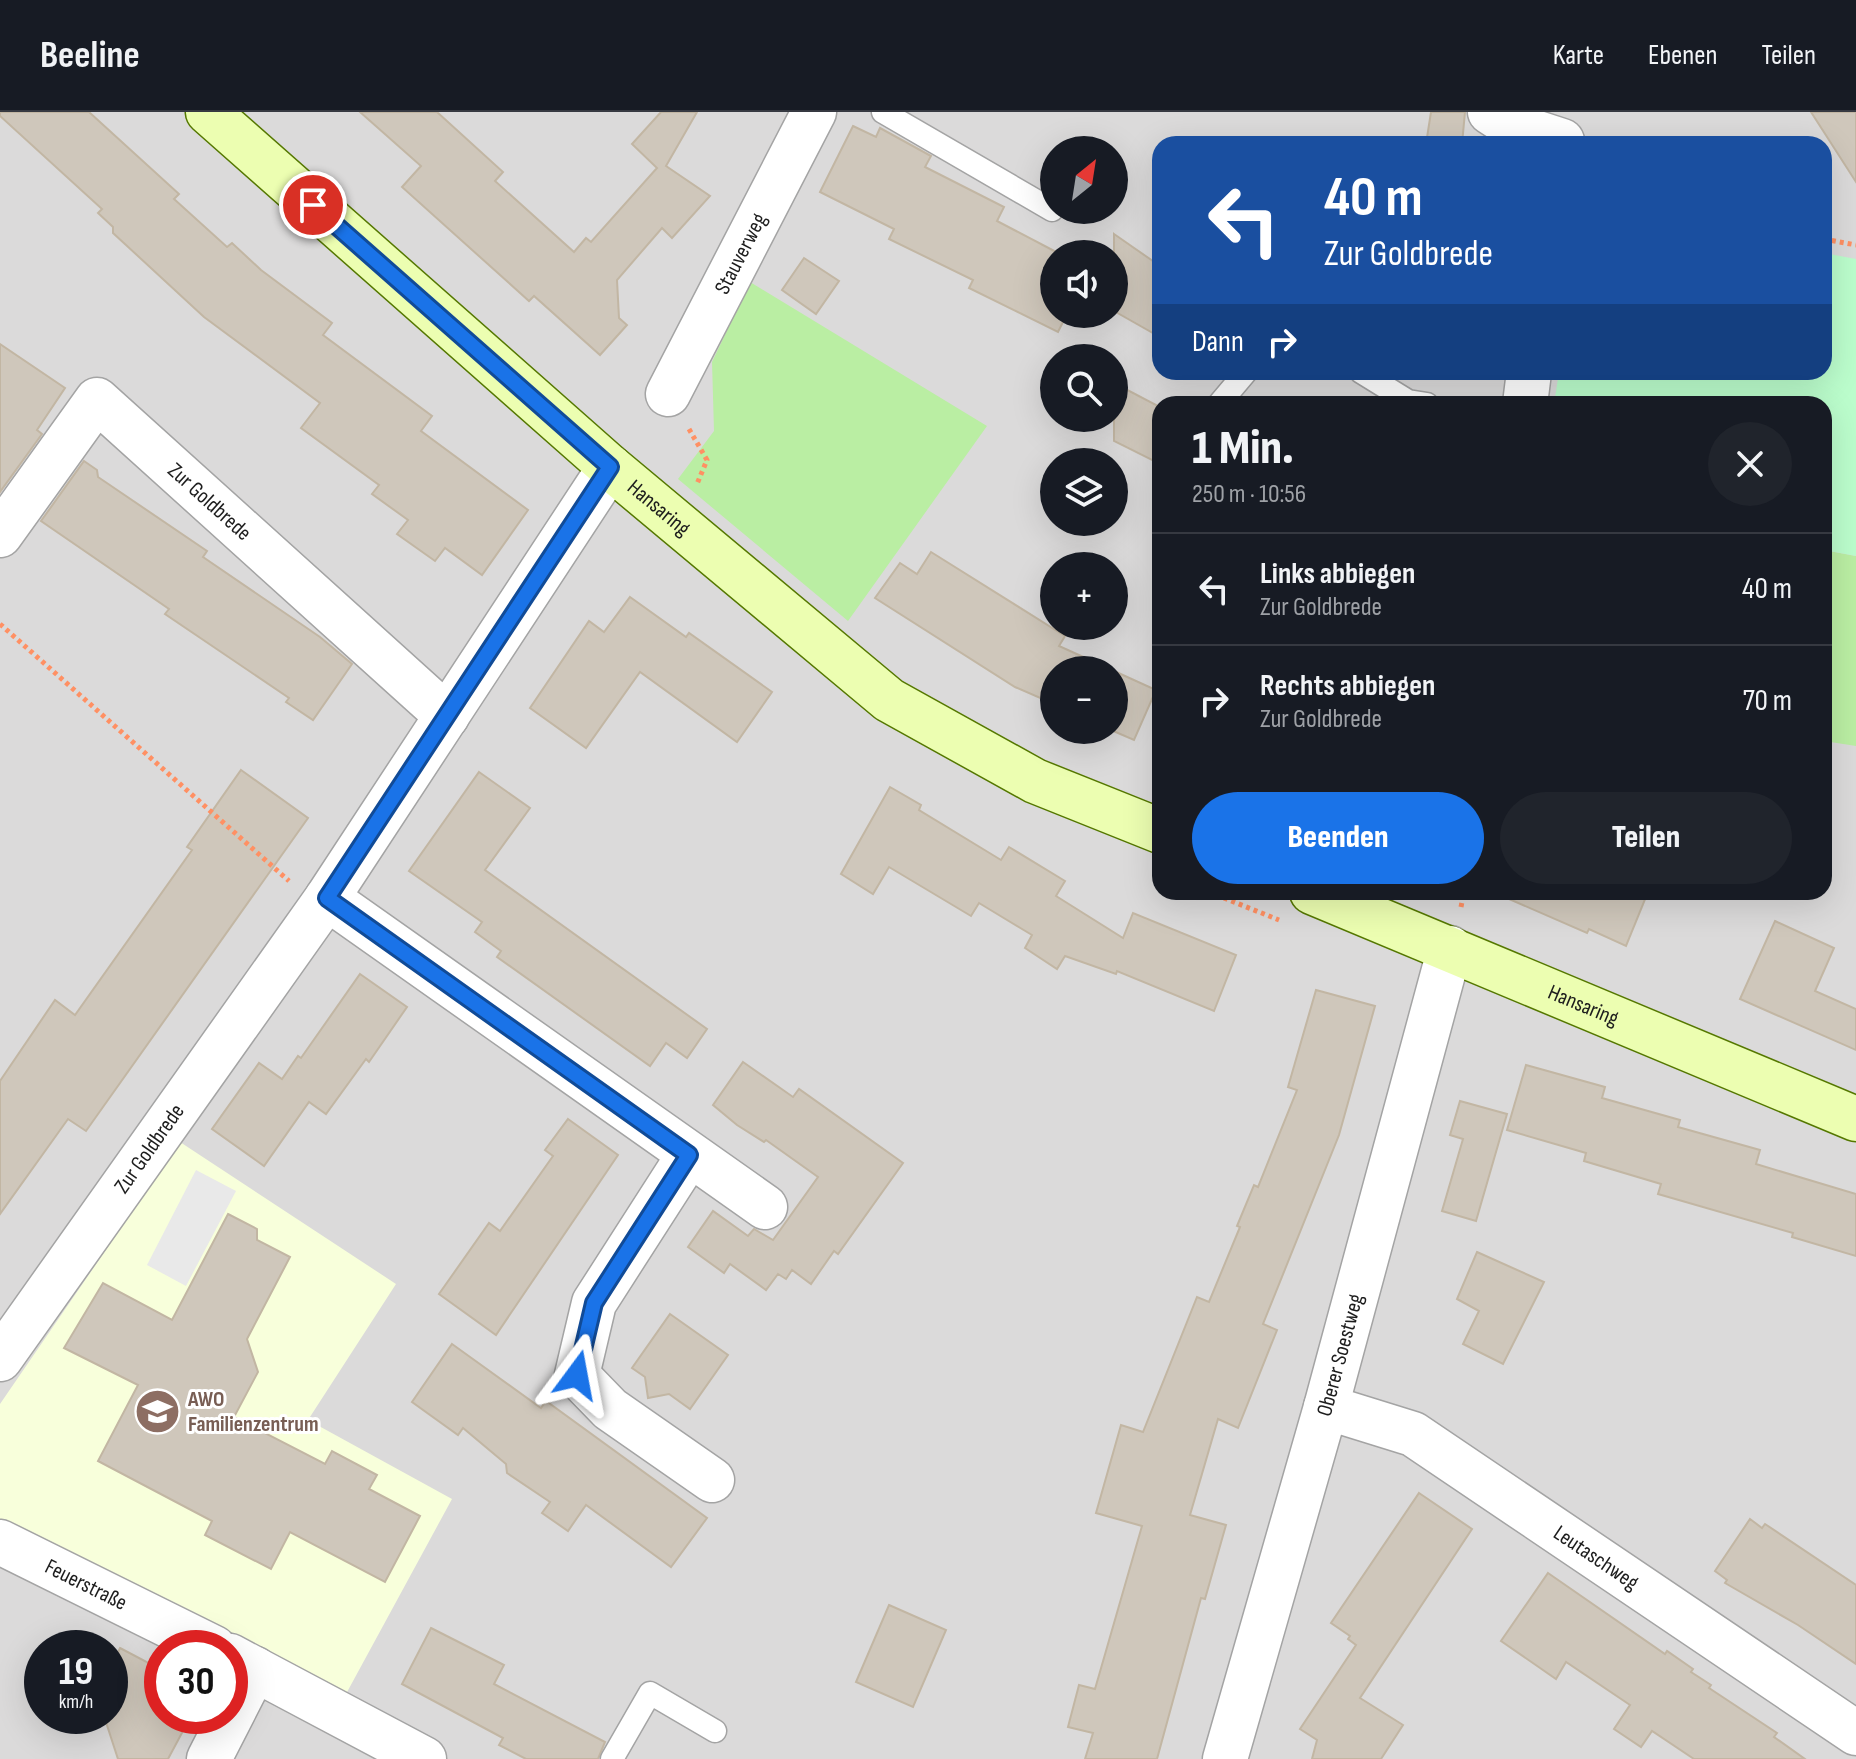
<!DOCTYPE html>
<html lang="de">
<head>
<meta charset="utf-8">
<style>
	:root { --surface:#171b24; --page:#20242c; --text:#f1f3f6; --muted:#9ea1a6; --line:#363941; --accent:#1a73e8 }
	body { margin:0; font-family:"Sofia Sans Condensed",sans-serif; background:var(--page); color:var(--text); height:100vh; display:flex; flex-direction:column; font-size:30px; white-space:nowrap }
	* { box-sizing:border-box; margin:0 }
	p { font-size:26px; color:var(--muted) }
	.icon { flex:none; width:44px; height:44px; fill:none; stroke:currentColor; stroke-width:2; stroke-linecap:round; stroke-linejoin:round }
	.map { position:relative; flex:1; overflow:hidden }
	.details { position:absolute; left:1152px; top:284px; width:680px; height:504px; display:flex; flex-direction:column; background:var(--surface); border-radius:24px; box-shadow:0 8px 32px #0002 }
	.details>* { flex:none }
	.guide { position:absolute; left:1152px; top:24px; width:680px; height:244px; border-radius:24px; box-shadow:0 8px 32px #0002; background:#1a4fa0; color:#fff; overflow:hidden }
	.needle { width:52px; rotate:30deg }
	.fabs { position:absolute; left:1040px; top:24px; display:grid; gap:16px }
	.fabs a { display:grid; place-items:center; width:88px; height:88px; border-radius:50%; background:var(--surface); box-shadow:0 8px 32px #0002; font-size:40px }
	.speed { position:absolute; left:24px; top:1518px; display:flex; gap:16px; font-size:40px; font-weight:700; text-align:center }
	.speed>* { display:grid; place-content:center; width:104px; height:104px; border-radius:50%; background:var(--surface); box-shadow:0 8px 32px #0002; line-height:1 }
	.speed small { font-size:20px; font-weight:400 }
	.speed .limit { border:12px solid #d22; background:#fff; color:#111 }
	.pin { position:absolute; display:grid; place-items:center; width:68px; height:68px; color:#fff; margin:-34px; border:4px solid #fff; border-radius:50%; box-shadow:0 2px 8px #0007 }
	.me { position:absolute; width:88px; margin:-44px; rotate:13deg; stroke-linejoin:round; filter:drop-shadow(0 0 6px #0008) }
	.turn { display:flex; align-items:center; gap:28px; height:168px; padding:0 40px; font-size:36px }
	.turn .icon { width:104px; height:104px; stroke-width:2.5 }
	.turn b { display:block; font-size:56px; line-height:68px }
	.then { display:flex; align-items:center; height:76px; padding:0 40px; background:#0003; gap:16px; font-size:30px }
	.round { display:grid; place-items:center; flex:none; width:84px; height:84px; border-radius:42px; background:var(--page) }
	.overview { display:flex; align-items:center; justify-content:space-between; height:136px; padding:0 40px }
	h1 { font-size:48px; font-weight:800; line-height:60px }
	.primary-button { display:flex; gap:16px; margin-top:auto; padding:16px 40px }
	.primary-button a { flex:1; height:92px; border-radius:48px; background:var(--accent); color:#fff; font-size:32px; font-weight:800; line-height:92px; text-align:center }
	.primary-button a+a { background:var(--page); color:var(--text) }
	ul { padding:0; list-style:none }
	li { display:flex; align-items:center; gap:24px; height:112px; padding:0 40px; border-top:2px solid var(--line) }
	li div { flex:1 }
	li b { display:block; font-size:30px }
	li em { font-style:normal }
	header { display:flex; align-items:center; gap:48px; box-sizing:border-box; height:112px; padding:0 40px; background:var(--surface); border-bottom:2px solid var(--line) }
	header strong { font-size:38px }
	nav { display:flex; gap:44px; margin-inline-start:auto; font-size:28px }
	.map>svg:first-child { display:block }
</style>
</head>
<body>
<header>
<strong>Beeline</strong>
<nav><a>Karte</a><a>Ebenen</a><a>Teilen</a></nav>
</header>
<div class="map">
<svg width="1856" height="1647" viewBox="0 0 1856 1647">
	<rect width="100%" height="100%" fill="#efede2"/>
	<path fill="#dbdada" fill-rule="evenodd" d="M0,0H1856V1647H0ZM1160,32H1824V260H1160ZM1054,38H1114V98H1054ZM1054,142H1114V202H1054ZM1054,246H1114V306H1054ZM1160,292H1824V780H1160ZM1054,350H1114V410H1054ZM1054,454H1114V514H1054ZM1054,558H1114V618H1054ZM42,1536H110V1604H42ZM162,1536H230V1604H162Z"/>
	<polygon fill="#f8ffdb" points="180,1030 396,1172 308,1308 452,1387 346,1582 0,1408 0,1292"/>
	<g fill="#baeea3">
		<polygon points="750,170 987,314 848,509 678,367 714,319 712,250"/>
		<polygon points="1824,438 1856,444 1856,634 1824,629"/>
	</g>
	<polygon fill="#bbfdcc" points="1824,141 1856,147 1856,444 1824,438 1824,292 1554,292 1559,260 1824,260"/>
	<polygon fill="#e9e9e9" points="196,1058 236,1079 186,1174 147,1153"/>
	<g fill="#cfc7bb" stroke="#c2b6a3" stroke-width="2">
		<polygon points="0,0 89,0 179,82 174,87 227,135 232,131 261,158 332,211 323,223 432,304 421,319 528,398 482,463 445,436 435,449 397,422 408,408 372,382 379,373 301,316 320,291 204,205 113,121 113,115 98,101 102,97 0,4"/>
		<polygon points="360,0 437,0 503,60 495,69 574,140 586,126 591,130 657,56 632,32 661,0 697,0 666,54 710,84 672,126 662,116 617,168 619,206 627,213 600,243 534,184 529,189 402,75 421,54"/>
		<polygon points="1431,0 1465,0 1462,32 1426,32"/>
		<polygon points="1811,0 1856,0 1856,70"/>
		<polygon points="853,14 876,25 880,16 931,44 925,55 1004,95 997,109 1060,142 1054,142 1054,202 1067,202 1058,220 969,176 973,168 889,127 894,117 820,80"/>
		<polygon points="1114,122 1160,154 1160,225 1114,199"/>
		<polygon points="804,146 839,169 816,202 782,178"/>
		<polygon points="0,232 65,276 37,318 42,322 0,380"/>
		<polygon points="1114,271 1160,295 1160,352 1114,329"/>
		<polygon points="84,349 97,358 98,365 207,439 203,445 320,525 352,552 313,608 286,590 289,586 165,502 169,497 41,409"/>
		<polygon points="931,440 1065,524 1059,534 1112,558 1054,558 1054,592 1015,575 875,486 900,451 917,462"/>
		<polygon points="630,485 686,525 689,521 772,580 737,630 640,560 586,636 530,596 589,509 604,520"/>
		<polygon points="1114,559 1156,578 1134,628 1111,618 1114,618"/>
		<polygon points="241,658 308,706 86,1019 68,1007 0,1102 0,969 55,888 75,903 192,738 187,735"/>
		<polygon points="479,660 530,696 485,758 707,917 687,946 666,931 650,954 497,845 501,839 475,820 482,810 409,759"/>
		<polygon points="890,675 921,693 919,698 1001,748 1009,735 1065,769 1056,784 1123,826 1133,801 1236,843 1214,899 1117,859 1116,862 1065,844 1057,857 1025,836 1032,823 979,791 971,804 889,755 873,782 841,762"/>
		<polygon points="1493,780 1648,780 1626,834 1589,817 1587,821"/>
		<polygon points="1775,809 1834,836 1815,879 1856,897 1856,938 1740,887"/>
		<polygon points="360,862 407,895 369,950 366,947 326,1002 309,990 264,1054 212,1017 259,951 282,967 298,944 301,946"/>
		<polygon points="1316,878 1375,894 1339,1023 1263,1212 1277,1218 1238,1316 1218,1307 1190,1403 1226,1413 1205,1487 1201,1486 1157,1647 1085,1647 1093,1621 1068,1615 1079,1573 1095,1577 1142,1414 1096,1401 1121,1313 1143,1320 1197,1185 1209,1190 1240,1115 1237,1114 1254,1073 1258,1075 1297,978 1288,975"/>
		<polygon points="743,950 793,985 799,977 903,1051 838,1142 834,1139 811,1172 792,1158 786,1167 778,1162 766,1178 730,1152 724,1161 688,1135 713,1099 748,1124 754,1117 773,1128 818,1065 766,1028 764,1030 737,1013 713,993"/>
		<polygon points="1526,953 1605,975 1602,986 1680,1008 1678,1015 1760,1038 1756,1052 1856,1082 1856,1144 1792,1125 1793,1121 1658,1082 1661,1072 1584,1049 1586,1041 1507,1018"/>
		<polygon points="1460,989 1507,1002 1476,1109 1442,1099 1463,1027 1450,1023"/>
		<polygon points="568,1007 618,1043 496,1223 439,1182 489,1111 500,1119 553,1044 545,1038"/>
		<polygon points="228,1102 257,1117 257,1128 290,1145 247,1227 258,1260 234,1305 325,1352 332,1339 377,1363 369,1377 420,1404 385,1470 290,1420 271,1457 205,1423 212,1409 98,1349 138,1273 64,1236 103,1171 172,1208"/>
		<polygon points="1477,1140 1544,1170 1503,1252 1463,1232 1479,1199 1457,1187"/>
		<polygon points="670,1202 728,1243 690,1297 669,1282 648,1286 645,1265 632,1256"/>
		<polygon points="452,1232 541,1296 546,1289 707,1406 671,1455 586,1393 568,1419 542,1401 550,1390 507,1361 506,1352 463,1316 458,1323 412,1290"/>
		<polygon points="1419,1381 1472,1417 1360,1586 1403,1613 1381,1647 1312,1647 1317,1628 1300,1617 1356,1533 1348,1527 1350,1524 1331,1511"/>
		<polygon points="1750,1407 1762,1416 1765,1412 1856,1473 1856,1552 1798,1513 1725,1471 1727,1468 1715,1459"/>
		<polygon points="1548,1461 1665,1542 1667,1539 1693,1557 1691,1560 1711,1573 1709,1576 1777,1621 1774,1625 1805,1647 1694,1647 1652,1619 1641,1635 1614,1617 1630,1593 1566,1550 1556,1567 1501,1529"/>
		<polygon points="889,1493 946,1518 913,1595 856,1570"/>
		<polygon points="431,1516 504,1553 494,1572 605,1630 598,1647 526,1647 499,1633 503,1626 402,1572"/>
		<polygon points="120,1536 162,1558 162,1604 191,1604 168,1647 118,1647 104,1604 110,1604 110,1556"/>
	</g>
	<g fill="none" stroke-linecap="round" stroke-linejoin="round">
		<defs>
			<g id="lane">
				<polyline points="883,0 1052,98"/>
				<polyline points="1361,260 1408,289 1427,292"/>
				<polyline points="1219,292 1246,260"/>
				<polyline points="612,1647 650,1581 715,1619"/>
			</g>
			<g id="street">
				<polyline points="1490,0 1507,11 1562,29"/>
				<path id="s1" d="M668,282L814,0"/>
				<polyline points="1525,292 1529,260"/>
				<path id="s2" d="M0,423L97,288L447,604"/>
				<polyline points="327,786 765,1095"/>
				<polyline points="689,1043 594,1191 577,1263 610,1297 712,1368"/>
				<path id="s3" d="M0,1247L327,786L610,355"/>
				<path id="s4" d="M1326,1295L1413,1322L1856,1621"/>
				<path id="s5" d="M0,1430L214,1536"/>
				<polyline points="230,1544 424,1647"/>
				<polyline points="209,1647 255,1557"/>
				<path id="s6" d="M1225,1647L1326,1295L1450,836"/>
			</g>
			<g id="secondary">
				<path id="s7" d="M208,0L610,355L889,588L1035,669L1160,719"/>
				<path id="s8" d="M1312,780L1856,1007"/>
			</g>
		</defs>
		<use href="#lane" stroke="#a4a4a4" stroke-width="25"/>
		<use href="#street" stroke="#a4a4a4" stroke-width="47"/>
		<use href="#secondary" stroke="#557800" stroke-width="47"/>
		<g stroke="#ff9063" stroke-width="5" stroke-dasharray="4 4" stroke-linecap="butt">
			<polyline points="1824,127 1856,133"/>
			<polyline points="689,317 707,348 697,372"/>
			<polyline points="0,512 289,769"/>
			<polyline points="1209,780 1279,808"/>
			<polyline points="1461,795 1464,780"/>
		</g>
		<use href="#lane" stroke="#fff" stroke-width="22"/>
		<use href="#street" stroke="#fff" stroke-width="44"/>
		<use href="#secondary" stroke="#ecfeb1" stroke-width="44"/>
	</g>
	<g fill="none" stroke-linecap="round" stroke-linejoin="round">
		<defs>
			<polyline id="route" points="313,93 610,355 327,786 689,1043 594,1191 577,1263"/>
		</defs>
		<use href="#route" stroke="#114b97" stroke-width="20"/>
		<use href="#route" stroke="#1a73e8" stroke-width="14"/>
	</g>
	<defs>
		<symbol id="school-disc" viewBox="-11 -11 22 22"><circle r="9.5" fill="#8d6e63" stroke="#fff"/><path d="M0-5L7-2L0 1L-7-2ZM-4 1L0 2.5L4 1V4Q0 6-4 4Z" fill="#fff"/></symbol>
	</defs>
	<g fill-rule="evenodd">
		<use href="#school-disc" x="132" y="1274" width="51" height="51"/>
	</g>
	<g text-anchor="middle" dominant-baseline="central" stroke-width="6" stroke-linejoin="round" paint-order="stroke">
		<g font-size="22" fill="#1d1d1d" stroke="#fff">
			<text stroke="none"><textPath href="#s1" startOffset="158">Stauverweg</textPath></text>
			<text stroke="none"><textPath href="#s2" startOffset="318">Zur Goldbrede</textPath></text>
			<text stroke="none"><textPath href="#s7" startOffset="600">Hansaring</textPath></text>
			<text stroke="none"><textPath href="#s8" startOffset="294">Hansaring</textPath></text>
			<text stroke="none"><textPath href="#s3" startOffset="258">Zur Goldbrede</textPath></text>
			<text stroke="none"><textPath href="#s6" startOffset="420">Oberer Soestweg</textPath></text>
			<text stroke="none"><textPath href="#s4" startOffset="312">Leutaschweg</textPath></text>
			<text stroke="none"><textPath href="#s5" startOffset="96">Feuerstraße</textPath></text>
		</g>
		<g font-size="22" font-weight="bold" fill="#785e54" stroke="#fff" text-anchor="start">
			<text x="188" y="1287">AWO<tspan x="188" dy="25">Familienzentrum</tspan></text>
		</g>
	</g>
</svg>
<div class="fabs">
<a><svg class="needle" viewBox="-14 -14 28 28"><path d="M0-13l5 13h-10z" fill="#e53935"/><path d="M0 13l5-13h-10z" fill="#9ea1a6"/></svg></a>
<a><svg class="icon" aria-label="sound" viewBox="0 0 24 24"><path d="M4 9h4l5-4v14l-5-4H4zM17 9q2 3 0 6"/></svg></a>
<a><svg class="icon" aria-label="search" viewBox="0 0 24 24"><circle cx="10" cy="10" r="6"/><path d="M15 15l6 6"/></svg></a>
<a><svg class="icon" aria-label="layers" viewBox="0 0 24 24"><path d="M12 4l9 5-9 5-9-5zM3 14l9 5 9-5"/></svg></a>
<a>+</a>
<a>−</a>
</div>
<div class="speed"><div>19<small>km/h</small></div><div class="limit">30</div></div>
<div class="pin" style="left:313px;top:93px;background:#d93025"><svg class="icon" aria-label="arrive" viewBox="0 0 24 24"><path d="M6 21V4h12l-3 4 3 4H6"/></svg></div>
<svg class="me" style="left:577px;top:1263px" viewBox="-20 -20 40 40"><path d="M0-17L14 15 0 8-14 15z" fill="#1a73e8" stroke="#fff" stroke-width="4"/></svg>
<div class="guide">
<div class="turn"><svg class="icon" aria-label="left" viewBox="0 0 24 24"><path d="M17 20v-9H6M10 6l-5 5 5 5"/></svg><div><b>40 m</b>Zur Goldbrede</div></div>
<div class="then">Dann<svg class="icon" aria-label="right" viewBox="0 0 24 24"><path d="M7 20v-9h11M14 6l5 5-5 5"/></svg></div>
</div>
<section class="details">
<div class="overview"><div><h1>1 Min.</h1><p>250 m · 10:56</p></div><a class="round"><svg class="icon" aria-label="close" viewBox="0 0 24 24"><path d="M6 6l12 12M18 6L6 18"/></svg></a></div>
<ul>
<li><svg class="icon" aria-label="left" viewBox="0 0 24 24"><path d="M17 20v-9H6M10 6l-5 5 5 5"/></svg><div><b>Links abbiegen</b><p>Zur Goldbrede</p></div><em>40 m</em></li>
<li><svg class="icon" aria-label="right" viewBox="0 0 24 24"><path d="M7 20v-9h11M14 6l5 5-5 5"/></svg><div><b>Rechts abbiegen</b><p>Zur Goldbrede</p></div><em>70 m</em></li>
</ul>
<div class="primary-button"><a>Beenden</a><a>Teilen</a></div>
</section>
</div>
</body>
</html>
